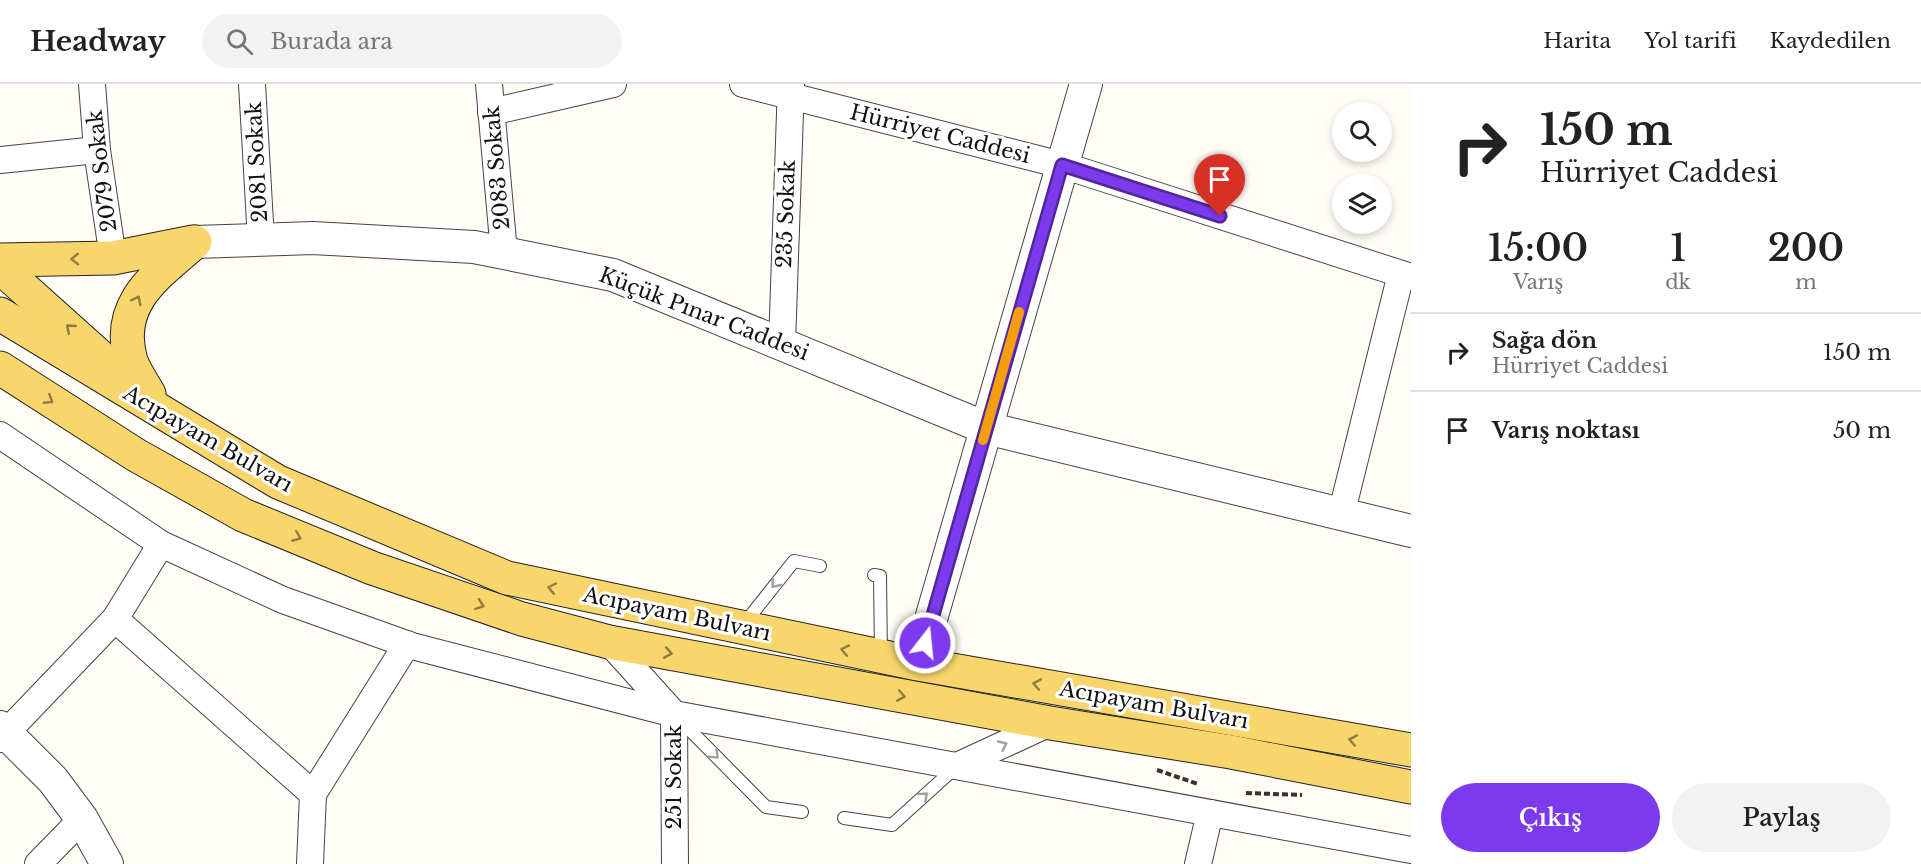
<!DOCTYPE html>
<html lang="tr">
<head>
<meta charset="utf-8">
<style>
	:root { --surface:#fff; --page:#f2f2f2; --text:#222; --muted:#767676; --line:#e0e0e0; --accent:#7c3aed }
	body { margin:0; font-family:"Libre Baskerville",serif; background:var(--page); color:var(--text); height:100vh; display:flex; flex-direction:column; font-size:22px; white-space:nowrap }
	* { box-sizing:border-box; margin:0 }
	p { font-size:20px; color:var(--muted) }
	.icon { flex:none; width:33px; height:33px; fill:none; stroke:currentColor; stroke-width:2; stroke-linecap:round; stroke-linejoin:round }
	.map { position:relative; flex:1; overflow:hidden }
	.drawer { display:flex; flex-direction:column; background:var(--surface); width:510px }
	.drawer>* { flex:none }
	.banner { background:#fff; color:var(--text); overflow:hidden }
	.tools { position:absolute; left:1332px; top:18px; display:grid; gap:12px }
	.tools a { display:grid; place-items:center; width:60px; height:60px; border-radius:50%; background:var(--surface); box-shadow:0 3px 9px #0003; font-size:30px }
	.pin { position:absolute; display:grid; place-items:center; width:51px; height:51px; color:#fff; margin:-62px -26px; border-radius:50% 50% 50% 0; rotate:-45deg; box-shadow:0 0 6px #0007 }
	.pin .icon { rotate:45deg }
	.me { position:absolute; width:66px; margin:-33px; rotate:16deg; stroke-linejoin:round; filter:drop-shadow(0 0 4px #0008) }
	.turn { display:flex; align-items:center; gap:21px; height:126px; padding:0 30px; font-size:27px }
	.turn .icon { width:78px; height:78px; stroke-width:2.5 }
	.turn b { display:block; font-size:42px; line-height:51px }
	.eta { display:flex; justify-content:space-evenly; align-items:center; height:102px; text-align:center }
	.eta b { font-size:36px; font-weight:600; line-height:42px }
	.primary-button { display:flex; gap:12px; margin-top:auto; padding:12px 30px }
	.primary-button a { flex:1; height:69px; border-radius:36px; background:var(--accent); color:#fff; font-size:24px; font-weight:600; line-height:69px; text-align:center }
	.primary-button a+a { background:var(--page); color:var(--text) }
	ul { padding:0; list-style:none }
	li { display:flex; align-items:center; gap:18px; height:78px; padding:0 30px; border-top:2px solid var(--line) }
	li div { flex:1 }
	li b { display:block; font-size:22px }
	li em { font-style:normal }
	header { display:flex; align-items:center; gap:36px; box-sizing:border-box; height:84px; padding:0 30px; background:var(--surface); border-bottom:2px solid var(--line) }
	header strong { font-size:28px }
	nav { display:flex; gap:33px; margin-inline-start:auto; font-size:21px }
	.search { width:420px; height:54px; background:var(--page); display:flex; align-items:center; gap:15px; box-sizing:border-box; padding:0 21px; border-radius:33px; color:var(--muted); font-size:22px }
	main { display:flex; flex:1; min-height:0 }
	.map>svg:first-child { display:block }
</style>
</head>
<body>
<header>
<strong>Headway</strong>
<div class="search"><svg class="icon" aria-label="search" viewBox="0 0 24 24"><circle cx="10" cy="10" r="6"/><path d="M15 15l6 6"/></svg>Burada ara</div>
<nav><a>Harita</a><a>Yol tarifi</a><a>Kaydedilen</a></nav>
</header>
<main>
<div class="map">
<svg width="1411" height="780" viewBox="0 0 1411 780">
	<rect width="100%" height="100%" fill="#fffdf5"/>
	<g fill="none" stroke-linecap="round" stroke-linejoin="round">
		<defs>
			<g id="service">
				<polyline points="874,491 880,492 881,572"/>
				<polyline points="744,540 794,477 820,482"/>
				<polyline points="679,635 766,723 802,728"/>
				<polyline points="844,734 892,741 956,683"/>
			</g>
			<g id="minor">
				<polyline points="92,0 97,66 113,174"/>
				<polyline points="252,0 261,156"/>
				<polyline points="489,0 504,169"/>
				<polyline points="743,0 1062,81 1411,193"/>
				<polyline points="491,28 613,0"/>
				<polyline points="0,76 97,66"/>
				<polyline points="782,260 791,0"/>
				<polyline points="0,351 161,460 283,516 412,562 674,630 1411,766"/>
				<polyline points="1341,431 1401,190"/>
				<polyline points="115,535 313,710 310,780"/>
				<polyline points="609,558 674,630 675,780"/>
				<polyline points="0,655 115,535 161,460"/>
				<polyline points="957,682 1050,639"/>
				<polyline points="313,710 407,560"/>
				<polyline points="38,780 82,735"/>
				<polyline points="1198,780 1210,729"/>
			</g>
			<g id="tertiary">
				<polyline points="195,158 313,154 474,163 613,191 986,344 1411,447"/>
				<polyline points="918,580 1086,0"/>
				<polyline points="0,643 53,696 82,735 107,780"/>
			</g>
			<g id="primary">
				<polyline points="0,176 113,174 193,158"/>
				<polyline points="0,183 116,287"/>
				<polyline points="0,230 278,398 507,494 918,580 1411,666"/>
				<polyline points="0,284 136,371 243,431 372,484 522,535 609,558 1050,639 1231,668 1411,703"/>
				<path d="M149,310C143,300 135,288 131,277C114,219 157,191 195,158"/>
			</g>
		</defs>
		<use href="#service" stroke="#444" stroke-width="14"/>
		<use href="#minor" stroke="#444" stroke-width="28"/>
		<use href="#tertiary" stroke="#444" stroke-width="34"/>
		<use href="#primary" stroke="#222" stroke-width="35"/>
		<g stroke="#333" stroke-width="4" stroke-dasharray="6 3" stroke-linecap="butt">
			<polyline points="1157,686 1198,700"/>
			<polyline points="1246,709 1302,711"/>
		</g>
		<use href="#service" stroke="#fff" stroke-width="12"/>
		<use href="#minor" stroke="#fff" stroke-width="26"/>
		<use href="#tertiary" stroke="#fff" stroke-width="32"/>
		<use href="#primary" stroke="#f9d66b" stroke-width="33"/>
	</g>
	<defs><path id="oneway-chevron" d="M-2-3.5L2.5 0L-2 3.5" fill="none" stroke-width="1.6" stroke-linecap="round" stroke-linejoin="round" transform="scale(1.5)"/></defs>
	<g stroke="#917d42">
		<use href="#oneway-chevron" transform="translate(75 175) rotate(179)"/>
		<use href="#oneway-chevron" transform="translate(137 216) rotate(-63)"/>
		<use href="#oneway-chevron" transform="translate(70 244) rotate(-139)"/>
		<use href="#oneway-chevron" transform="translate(49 316) rotate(33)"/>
		<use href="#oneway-chevron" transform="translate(297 453) rotate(22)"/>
		<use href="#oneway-chevron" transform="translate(552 504) rotate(-168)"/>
		<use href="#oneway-chevron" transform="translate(480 521) rotate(19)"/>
		<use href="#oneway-chevron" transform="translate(845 566) rotate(-169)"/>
		<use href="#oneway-chevron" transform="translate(668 569) rotate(10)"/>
		<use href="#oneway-chevron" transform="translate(1037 600) rotate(-170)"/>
		<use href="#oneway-chevron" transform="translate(901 612) rotate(10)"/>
		<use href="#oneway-chevron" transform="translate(1353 656) rotate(-170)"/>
	</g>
	<g stroke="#a0a0a0">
		<use href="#oneway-chevron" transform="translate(775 500) rotate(128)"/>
		<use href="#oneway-chevron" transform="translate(1003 661) rotate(-25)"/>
		<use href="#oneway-chevron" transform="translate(715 671) rotate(45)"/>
		<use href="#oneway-chevron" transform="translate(924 712) rotate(-42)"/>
	</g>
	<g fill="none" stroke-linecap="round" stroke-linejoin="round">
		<defs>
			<polyline id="route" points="925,559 1062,81 1220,132"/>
		</defs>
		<use href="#route" stroke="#51269a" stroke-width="15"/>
		<use href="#route" stroke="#7c3aed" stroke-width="10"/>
		<polyline stroke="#f59e0b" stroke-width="10" points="983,356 1019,228"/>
	</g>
	<g text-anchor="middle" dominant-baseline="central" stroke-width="6" stroke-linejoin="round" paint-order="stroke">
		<g font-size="21" fill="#111" stroke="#fff">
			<text transform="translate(940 50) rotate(14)">Hürriyet Caddesi</text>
			<text transform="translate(257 78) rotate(-93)">2081 Sokak</text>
			<text transform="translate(497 84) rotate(-95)">2083 Sokak</text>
			<text transform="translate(102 87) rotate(-97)">2079 Sokak</text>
			<text transform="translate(786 130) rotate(-88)">235 Sokak</text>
			<text transform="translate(704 230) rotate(21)">Küçük Pınar Caddesi</text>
			<text transform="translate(208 355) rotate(30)">Acıpayam Bulvarı</text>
			<text transform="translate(677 530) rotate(12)">Acıpayam Bulvarı</text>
			<text transform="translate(1154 621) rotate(10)">Acıpayam Bulvarı</text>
			<text transform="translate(674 693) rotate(-90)">251 Sokak</text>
		</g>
	</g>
</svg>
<div class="tools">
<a><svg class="icon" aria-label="search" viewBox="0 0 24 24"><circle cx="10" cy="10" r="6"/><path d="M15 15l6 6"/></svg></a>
<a><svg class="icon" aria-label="layers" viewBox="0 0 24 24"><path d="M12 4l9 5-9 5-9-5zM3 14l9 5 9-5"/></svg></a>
</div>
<div class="pin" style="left:1220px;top:132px;background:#d93025"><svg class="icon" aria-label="arrive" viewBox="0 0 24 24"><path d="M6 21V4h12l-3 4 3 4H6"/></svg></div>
<svg class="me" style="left:925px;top:559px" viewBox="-20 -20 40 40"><circle r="17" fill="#7c3aed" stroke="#fff" stroke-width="3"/><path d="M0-11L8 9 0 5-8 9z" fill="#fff"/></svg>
</div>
<section class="drawer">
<div class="banner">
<div class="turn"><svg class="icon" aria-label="right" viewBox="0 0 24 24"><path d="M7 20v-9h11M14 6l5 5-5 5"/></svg><div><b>150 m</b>Hürriyet Caddesi</div></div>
</div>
<div class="eta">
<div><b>15:00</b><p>Varış</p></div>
<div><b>1</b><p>dk</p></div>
<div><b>200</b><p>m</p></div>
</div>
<ul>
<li><svg class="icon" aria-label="right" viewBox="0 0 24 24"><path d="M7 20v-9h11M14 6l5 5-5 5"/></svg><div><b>Sağa dön</b><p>Hürriyet Caddesi</p></div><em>150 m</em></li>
<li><svg class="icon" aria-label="arrive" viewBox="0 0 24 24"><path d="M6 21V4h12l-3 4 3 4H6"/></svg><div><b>Varış noktası</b></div><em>50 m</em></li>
</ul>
<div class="primary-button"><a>Çıkış</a><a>Paylaş</a></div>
</section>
</main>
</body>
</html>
